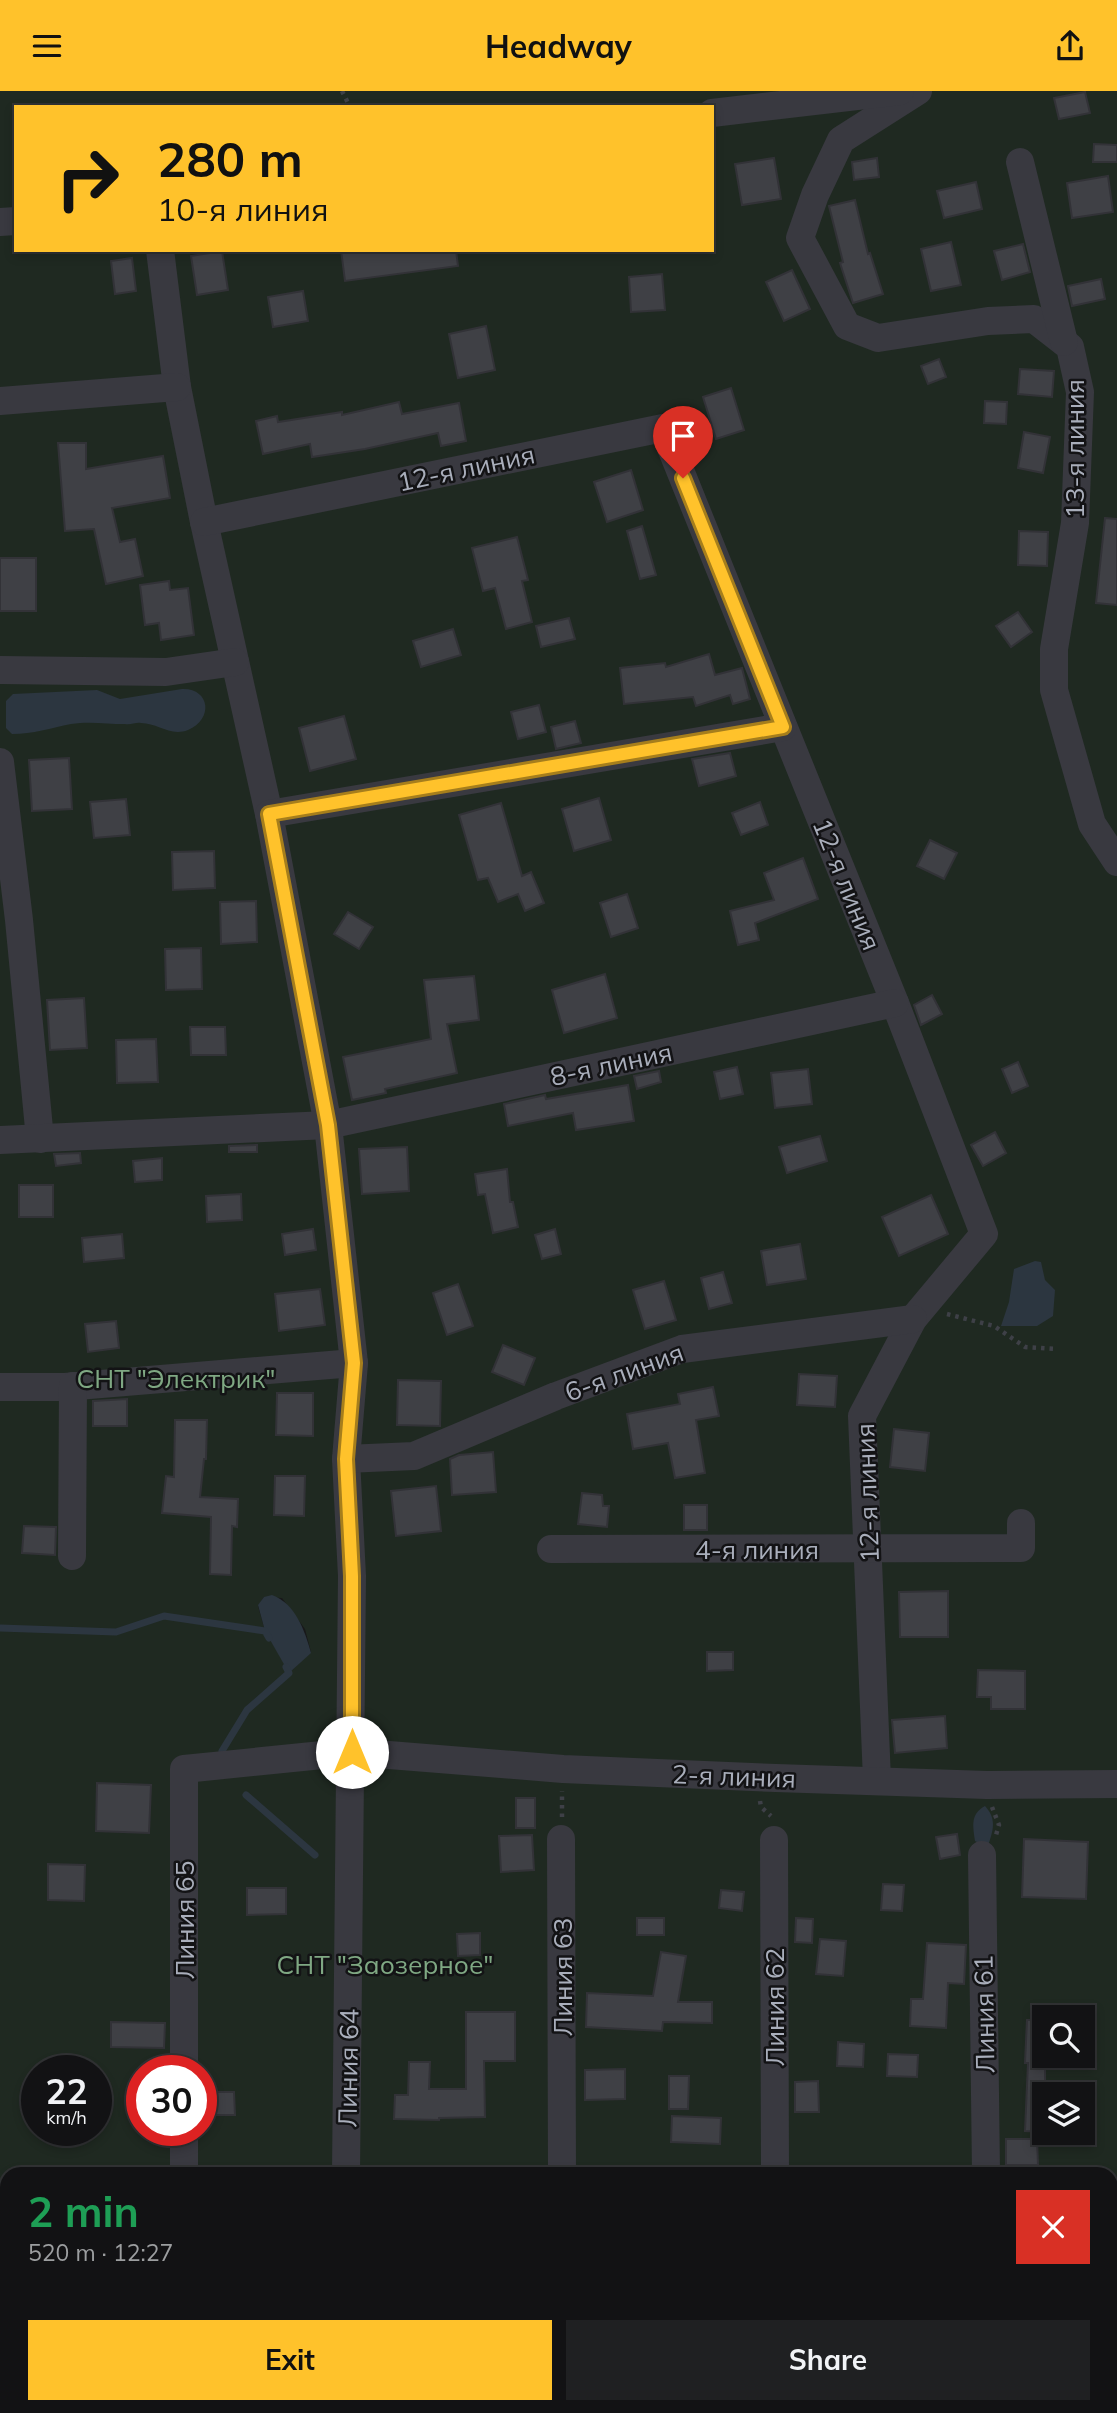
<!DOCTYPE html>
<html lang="en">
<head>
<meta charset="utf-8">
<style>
	:root { --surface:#121214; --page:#1f2022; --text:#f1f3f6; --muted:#9c9ea0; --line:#313234; --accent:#ffc22b }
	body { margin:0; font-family:Mulish,sans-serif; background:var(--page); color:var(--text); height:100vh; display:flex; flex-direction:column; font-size:26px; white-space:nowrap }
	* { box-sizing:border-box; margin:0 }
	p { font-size:23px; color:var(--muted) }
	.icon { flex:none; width:38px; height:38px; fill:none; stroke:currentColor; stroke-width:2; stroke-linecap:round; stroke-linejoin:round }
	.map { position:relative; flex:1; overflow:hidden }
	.details { position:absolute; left:0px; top:2076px; width:1118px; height:247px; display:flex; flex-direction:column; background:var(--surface); border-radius:21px 21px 0 0; box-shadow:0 4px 10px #0003,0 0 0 2px var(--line) }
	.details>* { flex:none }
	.hud { position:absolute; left:14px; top:14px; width:700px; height:147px; border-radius:0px; box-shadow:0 4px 10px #0003,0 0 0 2px var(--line); background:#ffc22b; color:#111; overflow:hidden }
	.buttons { position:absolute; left:1032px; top:1914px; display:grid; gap:14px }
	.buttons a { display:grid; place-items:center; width:63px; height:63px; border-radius:0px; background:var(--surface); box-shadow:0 4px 10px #0003,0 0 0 2px var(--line); font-size:35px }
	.speed { position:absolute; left:21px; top:1964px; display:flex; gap:14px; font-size:35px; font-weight:700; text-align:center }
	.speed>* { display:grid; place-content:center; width:91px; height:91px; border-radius:50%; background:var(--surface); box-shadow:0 4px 10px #0003,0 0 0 2px var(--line); line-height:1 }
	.speed small { font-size:18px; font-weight:400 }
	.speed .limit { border:10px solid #d22; background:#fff; color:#111 }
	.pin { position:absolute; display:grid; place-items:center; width:60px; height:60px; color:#fff; margin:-72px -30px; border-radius:50% 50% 50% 0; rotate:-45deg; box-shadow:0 0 7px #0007 }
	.pin .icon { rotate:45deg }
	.me { position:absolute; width:77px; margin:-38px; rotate:0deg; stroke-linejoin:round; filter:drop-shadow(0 0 5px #0008) }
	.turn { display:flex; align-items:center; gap:24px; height:147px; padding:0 28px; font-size:32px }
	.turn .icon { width:91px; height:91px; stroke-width:2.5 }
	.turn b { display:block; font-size:49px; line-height:60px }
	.round { display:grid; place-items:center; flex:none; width:74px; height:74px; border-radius:0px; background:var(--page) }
	.overview { display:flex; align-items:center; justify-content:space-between; height:119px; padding:0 28px }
	h1 { font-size:42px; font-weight:700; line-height:52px; color:#1e9e55 }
	.action { display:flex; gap:14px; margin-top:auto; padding:14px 28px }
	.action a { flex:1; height:80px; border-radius:0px; background:var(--accent); color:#111; font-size:28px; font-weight:700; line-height:80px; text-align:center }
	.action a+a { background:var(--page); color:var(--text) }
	header { display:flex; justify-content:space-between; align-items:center; height:91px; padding:0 28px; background:var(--accent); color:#111; font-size:32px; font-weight:700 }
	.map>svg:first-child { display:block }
</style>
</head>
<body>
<header><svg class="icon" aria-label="menu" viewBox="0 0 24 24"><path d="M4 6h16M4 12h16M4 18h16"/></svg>Headway<svg class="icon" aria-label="share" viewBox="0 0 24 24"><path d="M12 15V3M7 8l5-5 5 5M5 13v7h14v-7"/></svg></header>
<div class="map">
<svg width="1117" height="2322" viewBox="0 0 1117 2322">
	<rect width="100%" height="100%" fill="#18181a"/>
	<path fill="#1f2921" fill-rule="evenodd" d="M0,0H1117V2322H0ZM16,16H712V159H16ZM264,1506L282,1507L305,1538L311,1561L290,1581L265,1540L258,1515ZM1045,1927H1083V1965H1045ZM37,1979H96V2039H37ZM142,1979H201V2039H142ZM1045,2004H1083V2042H1045ZM7,2082H1111V2315H7Z"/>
	<g fill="#2c3640">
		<path d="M182,598C210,597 214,628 188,639C170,646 158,632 141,632C136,631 131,634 125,633C107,633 89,630 71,633C51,637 33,643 12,643L6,637V610L13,603L97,599L120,608Z"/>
		<polygon points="1035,1170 1041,1171 1045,1189 1055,1199 1053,1225 1037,1235 1001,1235 1009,1211 1014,1178"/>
		<path d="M272,1504C295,1512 305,1540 311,1562L289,1582L265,1540L258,1514L264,1506Z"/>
		<path d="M985,1715C996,1727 994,1737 989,1752L981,1753L975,1750C973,1735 970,1723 985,1715Z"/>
	</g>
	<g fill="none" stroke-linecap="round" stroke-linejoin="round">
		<g stroke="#2c3640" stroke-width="7">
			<polyline points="0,1537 116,1541 164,1525 265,1540 269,1547"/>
			<polyline points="222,1660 247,1619 289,1582 286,1576"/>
			<polyline points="246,1704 315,1764"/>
		</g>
	</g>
	<g fill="#3f4045" stroke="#323237" stroke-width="2">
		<polygon points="1085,1 1090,22 1059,28 1054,7"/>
		<polygon points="1094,53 1117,54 1117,71 1093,71"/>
		<polygon points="774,67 781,108 742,114 735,73"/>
		<polygon points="877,67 879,86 854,89 852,71"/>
		<polygon points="1108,85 1113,121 1072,127 1067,92"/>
		<polygon points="976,91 982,118 944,127 937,100"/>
		<polygon points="855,109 868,163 870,162 883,203 853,212 840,172 843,171 829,115"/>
		<polygon points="951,151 961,194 931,200 921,158"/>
		<polygon points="1023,153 1030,181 1002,189 994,160"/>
		<polygon points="341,159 456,159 458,175 345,190"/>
		<polygon points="222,160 228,199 197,204 191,165"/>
		<polygon points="132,167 136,200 115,203 111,170"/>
		<polygon points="792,179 810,218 784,230 766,191"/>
		<polygon points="662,183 665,219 631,221 629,186"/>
		<polygon points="1101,188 1105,208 1072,215 1068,195"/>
		<polygon points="303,200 308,230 273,236 268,206"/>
		<polygon points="486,235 495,279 458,287 449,243"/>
		<polygon points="939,268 946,286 928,293 921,275"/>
		<polygon points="1020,278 1054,280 1052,306 1018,303"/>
		<polygon points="731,297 744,339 716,348 703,306"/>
		<polygon points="985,310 1007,311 1006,333 984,332"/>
		<polygon points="399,311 402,323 459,312 466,350 441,355 438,342 365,358 312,366 310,353 263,363 256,330 277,325 278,331 342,321 342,324"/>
		<polygon points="1024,341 1050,346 1043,382 1018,377"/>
		<polygon points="58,352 86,352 86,378 163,365 170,407 112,417 120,451 135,448 143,485 106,493 94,438 65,440"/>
		<polygon points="631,379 643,419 607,431 594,391"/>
		<polygon points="1105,427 1117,428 1117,514 1096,512"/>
		<polygon points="642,435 656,484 640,488 627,440"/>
		<polygon points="1019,440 1048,441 1047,475 1018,474"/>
		<polygon points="517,446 528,489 522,490 532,531 506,538 495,497 483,500 472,457"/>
		<rect x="0" y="467" width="36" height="53"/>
		<polygon points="169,490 170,499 188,497 194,544 161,549 159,532 145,534 140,494"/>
		<polygon points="1018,521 1032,541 1011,556 996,535"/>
		<polygon points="569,527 575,548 541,556 536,535"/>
		<polygon points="453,538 461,564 421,576 413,550"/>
		<polygon points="709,563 715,584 742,577 750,608 733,613 730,604 696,615 693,606 624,613 620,577 665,572 666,576"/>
		<polygon points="539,614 546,641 518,648 511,621"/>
		<polygon points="344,625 356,668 310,680 299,637"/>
		<polygon points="575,630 581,652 556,658 551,636"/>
		<polygon points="730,662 736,685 699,695 692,668"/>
		<polygon points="69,667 72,718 32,720 29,669"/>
		<polygon points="599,707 611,749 574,760 562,718"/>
		<polygon points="126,708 130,744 94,747 90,711"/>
		<polygon points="760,711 768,734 741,744 732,722"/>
		<polygon points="501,712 522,785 531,781 544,812 525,820 518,803 498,811 488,787 478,789 459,724"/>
		<polygon points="930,749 957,762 944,788 917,775"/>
		<polygon points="214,760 215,797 173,799 172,761"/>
		<polygon points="803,767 818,808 755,832 759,849 738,854 730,820 774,809 764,782"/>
		<polygon points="627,803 638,837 611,846 600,812"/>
		<polygon points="256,810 257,851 221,853 220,811"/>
		<polygon points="348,821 373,836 359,858 334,843"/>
		<polygon points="201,857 202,898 166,899 165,858"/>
		<polygon points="605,883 617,927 564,942 552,899"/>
		<polygon points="474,885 479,929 447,933 457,982 385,998 386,1002 352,1009 343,966 431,948 424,889"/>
		<polygon points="932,904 942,923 921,934 914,914"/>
		<polygon points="84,907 87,957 50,959 47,909"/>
		<polygon points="190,936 225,936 226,964 191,964"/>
		<polygon points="156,948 158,991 117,992 116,949"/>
		<polygon points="1018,971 1028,995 1012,1002 1002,978"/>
		<polygon points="737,976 743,1003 720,1008 714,981"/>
		<polygon points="808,978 812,1013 775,1017 771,982"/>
		<polygon points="659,980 661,991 637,998 634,985"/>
		<polygon points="628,994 634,1030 576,1039 573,1022 508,1035 504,1013 545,1004 546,1008"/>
		<polygon points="995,1041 1006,1062 983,1075 971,1054"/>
		<polygon points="820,1045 827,1070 787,1082 779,1056"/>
		<polygon points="257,1054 257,1061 229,1061 229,1055"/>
		<polygon points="407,1056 409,1100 362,1103 359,1058"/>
		<polygon points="80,1062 81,1072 56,1075 54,1063"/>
		<polygon points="162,1067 162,1089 135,1091 133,1070"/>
		<polygon points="507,1078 510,1111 513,1111 518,1136 493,1142 485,1103 478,1104 475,1083"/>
		<rect x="19" y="1094" width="34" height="32"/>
		<polygon points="241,1103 242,1129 207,1131 206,1105"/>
		<polygon points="931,1104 948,1143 899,1165 882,1126"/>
		<polygon points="313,1138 316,1159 285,1164 282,1143"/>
		<polygon points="555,1138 561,1163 542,1168 535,1144"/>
		<polygon points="122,1143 124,1167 84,1171 82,1147"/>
		<polygon points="800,1153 806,1188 767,1194 761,1160"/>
		<polygon points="723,1181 732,1212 709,1218 701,1187"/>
		<polygon points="664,1190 676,1229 645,1238 633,1199"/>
		<polygon points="458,1193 473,1235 447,1244 433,1202"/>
		<polygon points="320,1198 325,1234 279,1240 275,1203"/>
		<polygon points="116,1230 119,1257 88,1261 85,1233"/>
		<polygon points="503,1254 535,1267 524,1294 492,1281"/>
		<polygon points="799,1283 837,1285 835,1316 797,1314"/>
		<polygon points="398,1289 441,1290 440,1335 397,1334"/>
		<polygon points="713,1296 719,1325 696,1329 705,1382 675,1387 668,1352 633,1358 627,1323 680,1313 678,1303"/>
		<polygon points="277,1302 313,1302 313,1345 276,1344"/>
		<polygon points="127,1308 127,1335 93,1335 93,1310"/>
		<polygon points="175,1329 207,1329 206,1368 204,1368 200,1406 238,1408 237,1436 232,1435 231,1484 210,1483 211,1426 162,1422 166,1385 174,1386"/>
		<polygon points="894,1338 929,1342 925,1380 890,1376"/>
		<polygon points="493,1361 496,1401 452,1404 450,1368 459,1364"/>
		<polygon points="275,1385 305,1385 304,1425 274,1424"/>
		<polygon points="436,1395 441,1440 396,1445 391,1400"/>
		<polygon points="582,1402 602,1404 603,1415 609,1415 607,1436 578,1433"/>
		<rect x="684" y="1414" width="23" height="25"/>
		<polygon points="24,1435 56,1436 55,1464 22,1462"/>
		<polygon points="948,1500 948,1546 900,1546 899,1501"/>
		<polygon points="707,1561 733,1561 733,1579 707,1580"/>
		<polygon points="978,1579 1025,1580 1025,1618 991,1618 991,1606 977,1606"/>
		<polygon points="945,1625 947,1657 895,1662 892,1629"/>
		<polygon points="97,1692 151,1694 149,1742 96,1740"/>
		<rect x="516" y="1707" width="19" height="30"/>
		<polygon points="957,1743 960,1764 940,1768 936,1746"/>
		<polygon points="532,1744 534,1779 501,1781 499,1745"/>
		<polygon points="1024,1748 1088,1751 1086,1808 1022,1806"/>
		<polygon points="48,1773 85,1774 84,1810 48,1809"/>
		<polygon points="883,1793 904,1794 902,1820 881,1819"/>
		<polygon points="247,1797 286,1797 286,1823 247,1824"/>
		<polygon points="721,1799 744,1801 742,1820 719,1817"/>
		<rect x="637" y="1827" width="27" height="17"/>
		<polygon points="796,1827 813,1828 812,1852 795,1851"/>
		<polygon points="480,1842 480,1864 458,1865 457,1843"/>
		<polygon points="820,1848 846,1850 843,1885 816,1883"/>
		<polygon points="927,1852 966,1854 964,1893 948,1892 946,1937 910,1935 911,1908 923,1908"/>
		<polygon points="661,1861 686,1865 678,1911 712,1911 712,1932 663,1931 662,1940 586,1936 587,1902 653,1905"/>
		<polygon points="466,1921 515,1921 515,1970 484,1970 485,2026 439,2027 439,2029 394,2028 395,2004 408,2004 409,1971 430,1971 429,1998 466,1998"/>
		<polygon points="1027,1929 1045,1929 1045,2041 1025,2040 1028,1972 1025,1972"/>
		<polygon points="111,1931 165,1932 164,1957 111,1956"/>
		<polygon points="838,1951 864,1953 863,1976 837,1975"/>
		<polygon points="888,1963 918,1964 917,1986 887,1985"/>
		<polygon points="625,1978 625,2008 585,2009 585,1979"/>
		<polygon points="669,1985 689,1985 688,2018 669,2018"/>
		<polygon points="818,1990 819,2021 795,2021 795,1991"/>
		<polygon points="216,2001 234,2001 235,2024 216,2024"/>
		<polygon points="672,2025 721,2027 720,2053 671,2051"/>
		<polygon points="1006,2048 1037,2048 1038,2074 1006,2074"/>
	</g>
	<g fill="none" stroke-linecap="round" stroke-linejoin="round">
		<g stroke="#3e4047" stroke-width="4.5" stroke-dasharray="3.5 5" stroke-linecap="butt">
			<polyline points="342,0 350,16"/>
			<polyline points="947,1223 994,1235 1025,1256 1056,1258"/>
			<polyline points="760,1710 761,1716 771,1725"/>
			<polyline points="992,1716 999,1734 996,1744"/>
			<polyline points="562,1726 562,1700"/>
		</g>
		<g stroke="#393940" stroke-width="28">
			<polyline points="918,0 841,49 815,104 800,147 847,235 878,247 988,230 1034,228 1070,256 1080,301 1075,432 1054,558 1054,599 1092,733 1117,771"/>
			<polyline points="712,22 900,0"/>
			<polyline points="1020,71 1064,251"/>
			<polyline points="0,131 16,130"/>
			<polyline points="160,159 177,296 204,431 269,723 328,1034 354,1272 346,1368 352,1485 346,2082"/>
			<polyline points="0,310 177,296"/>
			<polyline points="204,431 663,337 895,912 984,1143 913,1228 862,1325 877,1689"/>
			<polyline points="0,579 166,581 235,571"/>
			<polyline points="0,671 19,829 40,1048"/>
			<polyline points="269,723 783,636"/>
			<polyline points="0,1049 328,1034 895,912"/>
			<polyline points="0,1296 65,1296 354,1272"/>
			<polyline points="346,1368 414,1365 556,1305 682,1258 913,1228"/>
			<polyline points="551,1458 1021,1457 1021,1432"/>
			<polyline points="72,1465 73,1295"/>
			<polyline points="561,1748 562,2082"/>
			<polyline points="774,1749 775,2082"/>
			<polyline points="982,1764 986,2082"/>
			<polyline points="184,1979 184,1678 352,1661 563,1678 776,1687 987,1694 1117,1693"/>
			<polyline points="184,2082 184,2039"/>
			<polyline points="562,2315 562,2322"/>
			<polyline points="776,2315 776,2322"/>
			<polyline points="989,2315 989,2322"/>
			<polyline points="184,2322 184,2315"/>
			<polyline points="343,2322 343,2315"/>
		</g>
	</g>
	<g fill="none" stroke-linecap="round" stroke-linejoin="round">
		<defs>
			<polyline id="route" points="352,1661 352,1485 346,1368 354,1272 328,1034 269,723 783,636 683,387"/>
		</defs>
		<use href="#route" stroke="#a67e1c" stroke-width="18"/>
		<use href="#route" stroke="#ffc22b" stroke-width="12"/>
	</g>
	<g text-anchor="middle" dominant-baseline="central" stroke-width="5" stroke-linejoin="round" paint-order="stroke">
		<g font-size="26" fill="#a9aebb" stroke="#131315">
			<text transform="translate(1074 358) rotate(-90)">13-я линия</text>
			<text transform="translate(466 377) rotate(-12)">12-я линия</text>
			<text transform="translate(847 793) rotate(68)">12-я линия</text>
			<text transform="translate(611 973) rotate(-12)">8-я линия</text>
			<text transform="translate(624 1281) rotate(-20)">6-я линия</text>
			<text transform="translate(867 1402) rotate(-92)">12-я линия</text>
			<text x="757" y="1458">4-я линия</text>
			<text transform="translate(734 1685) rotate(2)">2-я линия</text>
			<text transform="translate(184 1829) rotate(-90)">Линия 65</text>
			<text transform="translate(562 1886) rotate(-90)">Линия 63</text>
			<text transform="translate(774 1916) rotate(-90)">Линия 62</text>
			<text transform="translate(984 1923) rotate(-91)">Линия 61</text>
			<text transform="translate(348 1977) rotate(-89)">Линия 64</text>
		</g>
		<g font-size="26" fill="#7fa883" stroke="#131315">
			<text x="176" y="1287">СНТ "Электрик"</text>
			<text x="385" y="1873">СНТ "Заозерное"</text>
		</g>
	</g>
</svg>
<div class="buttons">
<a><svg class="icon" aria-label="search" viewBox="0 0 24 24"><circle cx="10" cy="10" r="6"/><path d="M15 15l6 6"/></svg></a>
<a><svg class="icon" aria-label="layers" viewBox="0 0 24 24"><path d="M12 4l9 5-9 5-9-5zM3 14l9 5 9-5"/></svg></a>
</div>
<div class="speed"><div>22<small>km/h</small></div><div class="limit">30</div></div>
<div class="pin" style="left:683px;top:387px;background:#d93025"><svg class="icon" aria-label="arrive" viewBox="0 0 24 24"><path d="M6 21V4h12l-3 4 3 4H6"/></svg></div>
<svg class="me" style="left:352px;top:1661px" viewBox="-20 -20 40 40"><circle r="19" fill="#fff"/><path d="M0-13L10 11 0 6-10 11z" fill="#ffc22b"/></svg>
<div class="hud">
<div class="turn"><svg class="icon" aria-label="right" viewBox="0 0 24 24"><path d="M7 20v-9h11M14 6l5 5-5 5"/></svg><div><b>280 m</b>10-я линия</div></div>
</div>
<section class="details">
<div class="overview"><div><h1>2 min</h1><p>520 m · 12:27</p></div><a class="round" style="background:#d93025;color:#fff"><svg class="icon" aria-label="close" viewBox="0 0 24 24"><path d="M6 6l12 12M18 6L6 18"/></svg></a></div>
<div class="action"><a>Exit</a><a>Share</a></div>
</section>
</div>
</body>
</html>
